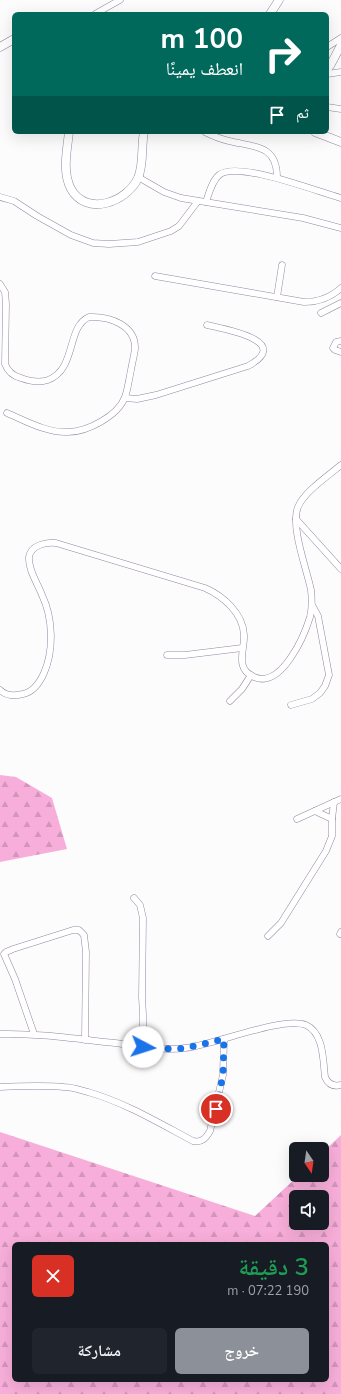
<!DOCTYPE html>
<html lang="ar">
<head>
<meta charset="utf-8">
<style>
	:root { --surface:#171b24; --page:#20242c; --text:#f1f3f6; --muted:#9ea1a6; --accent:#8c9099 }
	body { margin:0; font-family:"Nunito Sans","Noto Naskh Arabic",sans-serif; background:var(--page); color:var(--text); direction:rtl; height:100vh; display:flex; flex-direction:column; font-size:15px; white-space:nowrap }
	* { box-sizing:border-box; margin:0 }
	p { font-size:13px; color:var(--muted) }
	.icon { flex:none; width:22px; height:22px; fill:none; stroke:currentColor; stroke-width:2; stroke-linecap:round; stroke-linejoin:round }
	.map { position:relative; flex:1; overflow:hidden; direction:ltr }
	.details { position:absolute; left:12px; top:1242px; width:317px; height:140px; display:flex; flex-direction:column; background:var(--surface); border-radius:6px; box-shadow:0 4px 16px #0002; direction:rtl }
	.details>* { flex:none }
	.top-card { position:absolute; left:12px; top:12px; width:317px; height:122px; border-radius:6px; box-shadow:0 4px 16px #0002; direction:rtl; background:#00695c; color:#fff; overflow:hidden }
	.needle { width:26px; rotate:167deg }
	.tools { position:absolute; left:289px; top:1142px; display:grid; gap:8px }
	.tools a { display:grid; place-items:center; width:40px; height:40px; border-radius:6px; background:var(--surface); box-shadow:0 4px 16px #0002; font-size:20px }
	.pin { position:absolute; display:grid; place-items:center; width:34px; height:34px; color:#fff; margin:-17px; border:2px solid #fff; border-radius:50%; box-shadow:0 1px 4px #0007 }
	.me { position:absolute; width:44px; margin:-22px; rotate:95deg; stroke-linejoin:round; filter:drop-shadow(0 0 3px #0008) }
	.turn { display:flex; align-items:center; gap:14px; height:84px; padding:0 20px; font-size:18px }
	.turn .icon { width:52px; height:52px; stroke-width:2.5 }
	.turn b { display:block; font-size:28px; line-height:34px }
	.then { display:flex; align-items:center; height:38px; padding:0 20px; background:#0003; gap:8px; font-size:15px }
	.round { display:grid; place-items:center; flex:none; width:42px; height:42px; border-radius:6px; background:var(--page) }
	.headline { display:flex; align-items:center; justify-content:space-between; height:68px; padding:0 20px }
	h1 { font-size:24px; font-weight:600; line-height:30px; color:#1e9e55 }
	.cta { display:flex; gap:8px; margin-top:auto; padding:8px 20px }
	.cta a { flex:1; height:46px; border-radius:6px; background:var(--accent); color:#fff; font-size:16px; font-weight:600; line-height:46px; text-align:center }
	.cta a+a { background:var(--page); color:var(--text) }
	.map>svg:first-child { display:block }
</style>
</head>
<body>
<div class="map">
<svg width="341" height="1394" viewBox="0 0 341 1394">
	<defs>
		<pattern id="forest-firs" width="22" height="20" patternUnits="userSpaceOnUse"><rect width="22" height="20" fill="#f8aeda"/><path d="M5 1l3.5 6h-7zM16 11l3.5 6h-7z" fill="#d495bb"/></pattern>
	</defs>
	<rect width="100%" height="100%" fill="#fcfcfc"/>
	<g fill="url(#forest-firs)" fill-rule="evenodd">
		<polygon points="0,775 16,777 52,798 67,849 0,862"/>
		<path d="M0,1132L255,1216L299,1175H322V1153L341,1135V1394H0ZM296,1197H322V1223H296ZM14,1244H327V1380H14Z"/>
	</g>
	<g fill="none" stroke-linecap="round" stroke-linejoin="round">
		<defs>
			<g id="minor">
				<polyline points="95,14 120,0"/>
				<polyline points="327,47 341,38"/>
				<polyline points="327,74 341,72"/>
				<polyline points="327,107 341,109"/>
				<path d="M205,132C213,136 220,139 229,141C253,147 277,144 277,177"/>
				<polyline points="138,177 164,192 181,198 303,218 341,228"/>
				<polyline points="0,197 14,201 37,216 71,235 93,243 109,244 138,242 171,231 179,226 198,201"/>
				<path d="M206,202C209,193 212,181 219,175C237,160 318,192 341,198"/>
				<path d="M155,276L304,302C319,302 330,298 341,288"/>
				<path d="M0,284L5,292L6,304L5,364C8,372 13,376 21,378C29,381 39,383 48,380C77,369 66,327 89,317C109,316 136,325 135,349C134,356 132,364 131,370C129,379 128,389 125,397C118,416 87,432 68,432C47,433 26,421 7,413"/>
				<polyline points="277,297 282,265"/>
				<polyline points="321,313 341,303"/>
				<polyline points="341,341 336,342 333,348 335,350 341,352"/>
				<path d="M125,398L137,399L156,395L248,366C294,341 224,329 207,325"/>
				<polyline points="296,519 341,569"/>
				<polyline points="167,655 185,655 242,648"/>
				<path d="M0,690C6,696 15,696 23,694C33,692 40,682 44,673C54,650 53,618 42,595C38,584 28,570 29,557C31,545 46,542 56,543L205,588C223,596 243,613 244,635C245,650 234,668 254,677C281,689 304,637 310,617C312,609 312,599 311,590C307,570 290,526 298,507C304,492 328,476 341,465"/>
				<polyline points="230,701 242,689 251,675"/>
				<polyline points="291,705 312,699 320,693 325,686 329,675 318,616 312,605"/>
				<polyline points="315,811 332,819"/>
				<polyline points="297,819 341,799"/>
				<polyline points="134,898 140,905 143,918 142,997 143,1015 143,1047"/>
				<polyline points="340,934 341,932"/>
				<polyline points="268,936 281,923 326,851 332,836 332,819 334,802"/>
				<path d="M0,1034C39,1033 77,1039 115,1043C138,1046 162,1051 185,1048C214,1045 282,1016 306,1025C324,1033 323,1061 325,1077C328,1084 333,1087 341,1085"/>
				<polyline points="34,1034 15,979 4,954 6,952 13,949 73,930 79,930 84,935 86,952 85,1040"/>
				<path d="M0,1087C21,1086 43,1085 64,1087C72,1087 80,1090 88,1092C126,1103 159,1123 193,1141C202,1143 206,1138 210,1131L223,1075L224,1039"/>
			</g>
			<g id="major">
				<polyline points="270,14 279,0"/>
				<polyline points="0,47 14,39"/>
				<polyline points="327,70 331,64 341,45"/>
				<path d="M69,132C67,151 62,172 71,189C87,217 127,202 138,178C144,164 141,146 144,132"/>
				<polyline points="315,132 341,142"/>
			</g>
		</defs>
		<use href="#minor" stroke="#9486a3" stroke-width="7"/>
		<use href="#major" stroke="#9486a3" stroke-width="9"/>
		<use href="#minor" stroke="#fff" stroke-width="6"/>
		<use href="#major" stroke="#fff" stroke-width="8"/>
	</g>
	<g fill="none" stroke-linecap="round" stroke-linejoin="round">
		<polyline stroke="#1a73e8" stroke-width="7" stroke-dasharray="0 12.6" points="143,1047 173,1049 186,1048 224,1039 223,1075 216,1109"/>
	</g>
</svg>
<div class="tools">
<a><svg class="needle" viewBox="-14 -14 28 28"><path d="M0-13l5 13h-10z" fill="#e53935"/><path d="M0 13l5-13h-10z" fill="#9ea1a6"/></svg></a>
<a><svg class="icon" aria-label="sound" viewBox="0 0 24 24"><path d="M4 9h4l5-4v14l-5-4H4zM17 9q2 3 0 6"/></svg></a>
</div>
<div class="pin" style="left:216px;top:1109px;background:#d93025"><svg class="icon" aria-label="arrive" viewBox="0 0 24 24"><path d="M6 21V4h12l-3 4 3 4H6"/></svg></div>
<svg class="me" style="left:143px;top:1047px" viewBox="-20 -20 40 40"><circle r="19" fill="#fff"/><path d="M0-13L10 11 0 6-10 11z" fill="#1a73e8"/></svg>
<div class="top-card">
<div class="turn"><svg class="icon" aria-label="right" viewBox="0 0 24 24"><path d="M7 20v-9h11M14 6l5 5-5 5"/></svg><div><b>100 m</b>انعطف يمينًا</div></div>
<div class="then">ثم<svg class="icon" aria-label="arrive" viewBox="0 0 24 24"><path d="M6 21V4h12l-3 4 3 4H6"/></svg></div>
</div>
<section class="details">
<div class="headline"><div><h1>3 دقيقة</h1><p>190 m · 07:22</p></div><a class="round" style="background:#d93025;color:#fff"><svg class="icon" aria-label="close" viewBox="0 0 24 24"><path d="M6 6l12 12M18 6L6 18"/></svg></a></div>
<div class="cta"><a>خروج</a><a>مشاركة</a></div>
</section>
</div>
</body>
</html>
